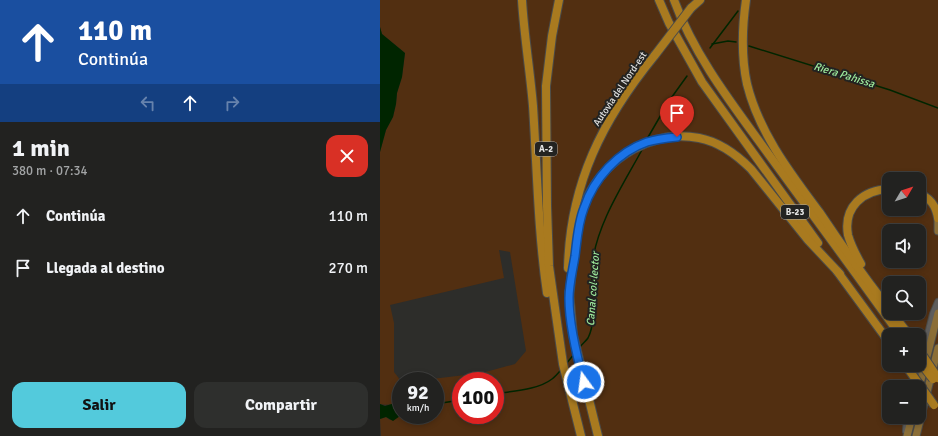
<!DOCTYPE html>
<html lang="es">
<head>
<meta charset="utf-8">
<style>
	:root { --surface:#222220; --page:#2e2f2d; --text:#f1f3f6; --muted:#a2a4a5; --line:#3f3f3e; --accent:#53cadc }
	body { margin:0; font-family:Signika,sans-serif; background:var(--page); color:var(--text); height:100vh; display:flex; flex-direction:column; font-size:15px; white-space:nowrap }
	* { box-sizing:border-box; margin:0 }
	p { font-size:13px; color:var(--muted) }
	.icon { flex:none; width:22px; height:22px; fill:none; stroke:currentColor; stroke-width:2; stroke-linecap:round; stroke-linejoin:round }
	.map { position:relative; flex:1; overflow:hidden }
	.drawer { display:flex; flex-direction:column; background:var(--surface); width:380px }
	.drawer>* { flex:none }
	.top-card { background:#1a4fa0; color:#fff; overflow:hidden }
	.needle { width:26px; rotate:51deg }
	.tools { position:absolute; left:502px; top:172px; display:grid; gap:8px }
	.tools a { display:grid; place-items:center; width:44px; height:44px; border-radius:8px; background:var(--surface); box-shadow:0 2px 6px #0003,0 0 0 1px var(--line); font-size:20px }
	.speed { position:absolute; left:12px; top:372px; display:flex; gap:8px; font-size:20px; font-weight:700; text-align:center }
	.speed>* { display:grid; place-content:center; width:52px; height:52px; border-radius:50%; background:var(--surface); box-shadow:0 2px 6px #0003,0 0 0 1px var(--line); line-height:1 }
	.speed small { font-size:10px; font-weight:400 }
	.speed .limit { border:6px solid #d22; background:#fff; color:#111 }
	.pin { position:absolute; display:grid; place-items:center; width:34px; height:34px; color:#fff; margin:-41px -17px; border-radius:50% 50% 50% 0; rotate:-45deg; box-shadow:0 0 4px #0007 }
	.pin .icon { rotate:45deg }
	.me { position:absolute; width:44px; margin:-22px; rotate:346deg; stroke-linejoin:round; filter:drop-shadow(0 0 3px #0008) }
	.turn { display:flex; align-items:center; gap:14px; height:84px; padding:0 12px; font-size:18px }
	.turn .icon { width:52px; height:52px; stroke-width:2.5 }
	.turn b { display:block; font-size:28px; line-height:34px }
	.lanes { display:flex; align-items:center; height:38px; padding:0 12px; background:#0003; justify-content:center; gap:20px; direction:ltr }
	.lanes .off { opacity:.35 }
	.round { display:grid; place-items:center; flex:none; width:42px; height:42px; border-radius:12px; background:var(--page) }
	.headline { display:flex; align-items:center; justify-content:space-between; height:68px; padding:0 12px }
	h1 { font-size:24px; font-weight:700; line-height:30px }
	.cta { display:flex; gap:8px; margin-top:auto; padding:8px 12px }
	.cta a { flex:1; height:46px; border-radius:12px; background:var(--accent); color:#111; font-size:16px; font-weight:700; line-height:46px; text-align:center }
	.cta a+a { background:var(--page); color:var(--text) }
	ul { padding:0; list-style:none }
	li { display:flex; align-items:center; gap:12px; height:52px; padding:0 12px }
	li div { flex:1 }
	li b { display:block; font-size:15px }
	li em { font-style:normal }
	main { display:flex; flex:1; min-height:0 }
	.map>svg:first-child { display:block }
</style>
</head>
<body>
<main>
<section class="drawer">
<div class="top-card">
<div class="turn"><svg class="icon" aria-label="ahead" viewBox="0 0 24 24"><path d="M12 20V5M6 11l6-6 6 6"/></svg><div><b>110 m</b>Continúa</div></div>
<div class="lanes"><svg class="icon off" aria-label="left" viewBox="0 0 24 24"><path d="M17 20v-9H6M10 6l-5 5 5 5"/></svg><svg class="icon" aria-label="ahead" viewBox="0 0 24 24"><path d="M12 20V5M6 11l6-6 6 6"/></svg><svg class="icon off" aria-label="right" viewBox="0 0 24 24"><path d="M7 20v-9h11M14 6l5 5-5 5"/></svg></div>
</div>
<div class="headline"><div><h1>1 min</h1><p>380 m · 07:34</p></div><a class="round" style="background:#d93025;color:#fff"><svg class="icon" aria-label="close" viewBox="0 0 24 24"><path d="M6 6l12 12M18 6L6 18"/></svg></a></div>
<ul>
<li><svg class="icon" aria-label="ahead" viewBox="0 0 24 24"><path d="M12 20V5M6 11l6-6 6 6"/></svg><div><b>Continúa</b></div><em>110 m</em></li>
<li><svg class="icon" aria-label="arrive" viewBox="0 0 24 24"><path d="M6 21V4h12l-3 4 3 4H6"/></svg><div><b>Llegada al destino</b></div><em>270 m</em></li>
</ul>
<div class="cta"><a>Salir</a><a>Compartir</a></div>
</section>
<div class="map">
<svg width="558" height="436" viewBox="0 0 558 436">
	<rect width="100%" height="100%" fill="#2d2d2a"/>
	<path fill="#522f11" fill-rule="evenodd" d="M0,0H558V436H1L0,419L6,417L10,420L21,415H55V381H35L102,373L135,364L146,351L130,252L119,250L124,278L10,305L14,323V372L21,381V405C13,403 7,406 0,404V152L6,130L13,117L16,104L17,93L22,77L25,53L2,34L0,27ZM509,179H539V209H509ZM509,231H539V261H509ZM509,283H539V313H509ZM509,335H539V365H509ZM81,381H115V415H81ZM509,387H539V417H509Z"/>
	<g fill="#002500">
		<polygon points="0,27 2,34 25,53 22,77 17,93 16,104 13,117 6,130 0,152"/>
		<polygon points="15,403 21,405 20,416 13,421 6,417 0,419 0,404 5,406"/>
	</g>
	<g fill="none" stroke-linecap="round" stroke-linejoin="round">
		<g stroke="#002500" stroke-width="1.5">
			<polyline points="332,44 348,41 356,42"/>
			<polyline points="369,46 510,90 558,108"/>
			<polyline points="330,48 358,11"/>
			<polyline points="267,139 289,101 307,76"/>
			<path d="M200,347C202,344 206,341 208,338C218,319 210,287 212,265C217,223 243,185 263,148"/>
			<polyline points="186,364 195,353"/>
			<path d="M115,394C132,391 158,390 172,379C175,377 178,373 181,370"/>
			<polyline points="55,404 81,400"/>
		</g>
		<defs>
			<g id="minor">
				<polyline points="535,387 553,314 558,302"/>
				<polyline points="526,431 527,417"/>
			</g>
			<g id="major">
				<polyline points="558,219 558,231"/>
				<polyline points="539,388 558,313"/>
				<polyline points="527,436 532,417"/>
				<polyline points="536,436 558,348"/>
			</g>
			<g id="highway">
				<path d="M142,0C144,35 150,70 153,106C157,168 158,231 167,293"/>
				<polyline points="179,0 172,36 166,86 167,206 169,266 183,364 201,436"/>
				<polyline points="279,0 289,23 322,82 438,243"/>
				<path d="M294,0C315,58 356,109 392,159C435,218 478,276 520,335"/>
				<path d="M366,0C362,28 361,56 367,84C379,133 411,174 440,213C462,246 485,278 509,309"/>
				<polyline points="311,8 320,0"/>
				<path d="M539,194C551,198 556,206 558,218"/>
				<path d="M481,264C476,255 471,246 468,235C463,207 483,190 509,189"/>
				<path d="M188,268C190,184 222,120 275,55"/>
				<polyline points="457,271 509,342"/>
				<polyline points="189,292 193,335 218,436"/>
				<path d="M189,297C193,267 195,225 207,198C227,157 273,129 319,138C340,142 357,155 371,169L428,240L460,274"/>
				<polyline points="512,313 529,335"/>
			</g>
		</defs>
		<use href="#minor" stroke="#4b4b49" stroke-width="8"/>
		<use href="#major" stroke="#4b4b49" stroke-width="9"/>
		<use href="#highway" stroke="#4b4b49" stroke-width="10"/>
		<use href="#minor" stroke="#5e5d5b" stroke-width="6"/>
		<use href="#major" stroke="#8b6e37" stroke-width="7"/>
		<use href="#highway" stroke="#a97a1f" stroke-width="8"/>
		<defs>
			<g id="highway-bridge">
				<polyline points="275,55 311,8"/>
				<polyline points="539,350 558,378"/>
				<polyline points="539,361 553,379"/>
				<polyline points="529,370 554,405"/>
			</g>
		</defs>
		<use href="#highway-bridge" stroke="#4b4b49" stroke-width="10" stroke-linecap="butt"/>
		<use href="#highway-bridge" stroke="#a97a1f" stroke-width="8"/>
	</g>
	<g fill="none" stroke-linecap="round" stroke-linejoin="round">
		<defs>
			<path id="route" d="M204,382C197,357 189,324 189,298C189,284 193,269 195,256C197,240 198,223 204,208C214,178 238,152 267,142C277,139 287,138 297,137"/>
		</defs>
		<use href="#route" stroke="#114b97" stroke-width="10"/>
		<use href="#route" stroke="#1a73e8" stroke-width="7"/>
	</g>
	<g text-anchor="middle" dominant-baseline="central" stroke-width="4" stroke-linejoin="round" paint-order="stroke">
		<g fill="#232321" stroke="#aaaaa9" stroke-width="1">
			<rect x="155" y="142" width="22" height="14" rx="3"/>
			<rect x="401" y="205" width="28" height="14" rx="3"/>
		</g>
		<g font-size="9" font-weight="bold" fill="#e4e4e3">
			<text x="166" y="149">A-2</text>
			<text x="415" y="212">B-23</text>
		</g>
		<g font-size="10" fill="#e4e4e3" stroke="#232321">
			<text transform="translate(240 89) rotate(-56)">Autovia del Nord-est</text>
		</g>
		<g font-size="11" font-style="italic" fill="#9eeb9d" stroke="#232321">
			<text transform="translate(464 75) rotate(17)">Riera Pahissa</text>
			<text transform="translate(213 289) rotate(-86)">Canal col·lector</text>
		</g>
	</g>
</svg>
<div class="tools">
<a><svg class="needle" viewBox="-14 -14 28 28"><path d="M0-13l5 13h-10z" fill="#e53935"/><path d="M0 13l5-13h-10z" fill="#a2a4a5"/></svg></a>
<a><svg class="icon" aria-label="sound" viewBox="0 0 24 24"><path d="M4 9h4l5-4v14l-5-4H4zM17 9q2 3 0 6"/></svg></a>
<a><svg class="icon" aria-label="search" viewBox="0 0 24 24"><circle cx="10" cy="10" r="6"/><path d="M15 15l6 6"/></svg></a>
<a>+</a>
<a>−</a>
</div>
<div class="speed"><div>92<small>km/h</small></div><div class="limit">100</div></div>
<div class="pin" style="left:297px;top:137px;background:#d93025"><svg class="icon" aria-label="arrive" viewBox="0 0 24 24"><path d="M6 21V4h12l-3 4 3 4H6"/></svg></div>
<svg class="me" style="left:204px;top:382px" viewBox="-20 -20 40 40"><circle r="17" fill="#1a73e8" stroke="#fff" stroke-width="3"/><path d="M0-11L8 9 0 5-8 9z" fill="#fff"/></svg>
</div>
</main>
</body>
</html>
